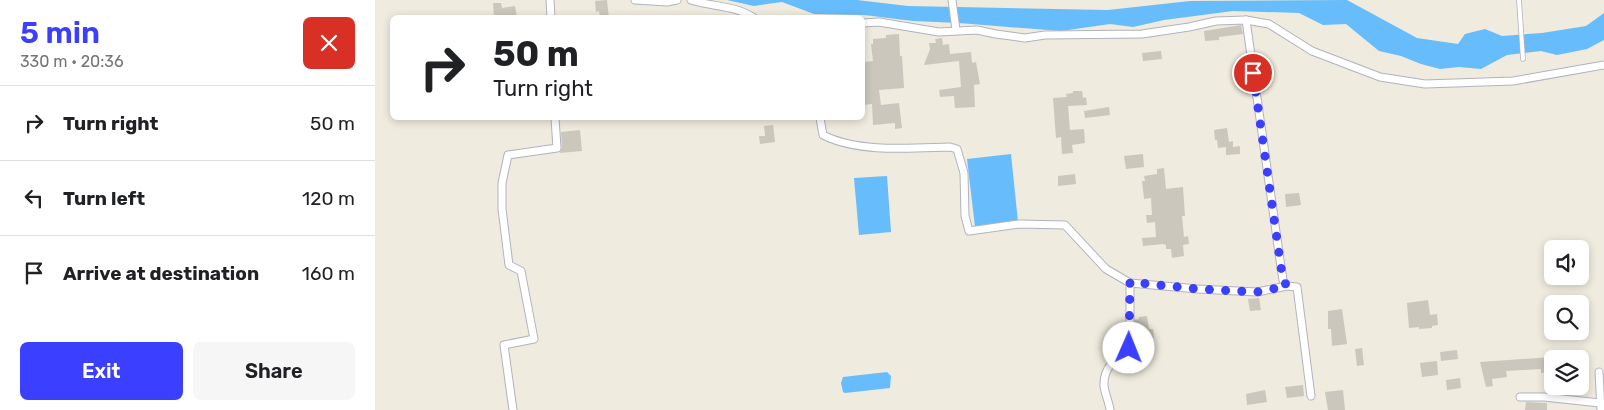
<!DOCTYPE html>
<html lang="en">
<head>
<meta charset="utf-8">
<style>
	:root { --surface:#fff; --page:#f6f6f6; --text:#202124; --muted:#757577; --line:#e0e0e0; --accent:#3b3fff }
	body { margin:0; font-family:Rubik,sans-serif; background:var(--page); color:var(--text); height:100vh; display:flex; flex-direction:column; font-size:19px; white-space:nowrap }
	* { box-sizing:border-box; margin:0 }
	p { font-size:16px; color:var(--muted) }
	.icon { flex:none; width:28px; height:28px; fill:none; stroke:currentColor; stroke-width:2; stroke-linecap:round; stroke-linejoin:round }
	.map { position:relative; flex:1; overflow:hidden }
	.details { display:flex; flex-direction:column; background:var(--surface); width:375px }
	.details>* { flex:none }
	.top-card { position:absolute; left:15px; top:15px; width:475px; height:105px; border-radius:8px; box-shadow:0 2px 8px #0003; background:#fff; color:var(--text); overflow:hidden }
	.controls { position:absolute; left:1169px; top:240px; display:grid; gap:10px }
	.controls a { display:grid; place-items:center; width:45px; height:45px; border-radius:8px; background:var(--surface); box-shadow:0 2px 8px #0003; font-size:25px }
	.pin { position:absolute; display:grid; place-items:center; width:42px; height:42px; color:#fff; margin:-21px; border:2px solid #fff; border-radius:50%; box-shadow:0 1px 5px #0007 }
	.me { position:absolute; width:55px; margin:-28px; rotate:1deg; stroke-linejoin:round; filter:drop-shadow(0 0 4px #0008) }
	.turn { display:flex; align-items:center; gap:18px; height:105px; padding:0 20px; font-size:22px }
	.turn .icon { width:65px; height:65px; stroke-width:2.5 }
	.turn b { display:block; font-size:35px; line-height:42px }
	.round { display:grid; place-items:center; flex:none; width:52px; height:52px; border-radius:8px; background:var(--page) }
	.summary { display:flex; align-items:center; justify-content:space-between; height:85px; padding:0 20px }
	h1 { font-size:30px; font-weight:600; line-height:38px; color:var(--accent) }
	.button { display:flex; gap:10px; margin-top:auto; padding:10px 20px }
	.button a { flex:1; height:58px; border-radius:8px; background:var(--accent); color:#fff; font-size:20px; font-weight:600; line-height:58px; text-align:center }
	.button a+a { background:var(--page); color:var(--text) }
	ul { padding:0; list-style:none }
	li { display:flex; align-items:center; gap:15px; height:75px; padding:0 20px; border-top:1px solid var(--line) }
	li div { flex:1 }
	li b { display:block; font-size:19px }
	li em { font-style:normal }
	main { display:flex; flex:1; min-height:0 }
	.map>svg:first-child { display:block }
</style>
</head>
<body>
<main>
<section class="details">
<div class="summary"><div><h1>5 min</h1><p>330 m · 20:36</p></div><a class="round" style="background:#d93025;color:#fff"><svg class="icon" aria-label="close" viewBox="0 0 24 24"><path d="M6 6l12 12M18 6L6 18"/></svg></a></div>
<ul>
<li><svg class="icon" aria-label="right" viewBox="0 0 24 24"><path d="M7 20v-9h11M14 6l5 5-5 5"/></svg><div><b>Turn right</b></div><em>50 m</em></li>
<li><svg class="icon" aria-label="left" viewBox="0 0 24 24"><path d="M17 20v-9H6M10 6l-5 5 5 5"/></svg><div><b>Turn left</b></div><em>120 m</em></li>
<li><svg class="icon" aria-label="arrive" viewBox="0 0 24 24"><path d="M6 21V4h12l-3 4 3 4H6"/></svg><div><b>Arrive at destination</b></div><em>160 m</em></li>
</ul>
<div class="button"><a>Exit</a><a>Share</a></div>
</section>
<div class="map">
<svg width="1229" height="410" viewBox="0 0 1229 410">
	<rect width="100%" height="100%" fill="#efebde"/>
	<g fill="#67bcfb">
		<polygon points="352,0 482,0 533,6 733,10 815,1 972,0 1042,38 1083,44 1090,34 1110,29 1127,36 1167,33 1211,26 1229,13 1229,40 1212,49 1182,55 1166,51 1132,55 1106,69 1084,67 1065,69 1046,64 1026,56 1004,51 971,24 948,25 924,13 858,11 789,20 758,27 735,24 686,31 584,23 538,21 489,15 439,14 407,2 379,6"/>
		<polygon points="636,154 643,222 600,227 592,159"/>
		<polygon points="512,176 516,232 484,235 479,178"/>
		<polygon points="512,372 516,376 515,388 470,393 468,392 466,383 468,377"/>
	</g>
	<g fill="#cbc7bd">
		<polygon points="232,0 234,18 225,18 224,11 221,12 220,1"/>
		<polygon points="118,3 126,3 127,8 140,6 142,18 119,18"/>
		<polygon points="866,25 868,34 844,37 844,40 830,41 829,31"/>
		<polygon points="524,34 525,56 527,56 529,88 504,90 506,105 524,103 527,128 520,129 520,123 498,125 497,104 488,105 488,62 498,61 496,44 498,44 498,39 511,38 511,35"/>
		<polygon points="567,38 568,45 574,44 575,54 596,52 597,63 601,62 605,84 599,85 600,107 580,108 579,96 565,97 564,90 586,87 584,61 549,65 555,49 554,43 561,43 560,39"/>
		<polygon points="786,51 787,59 768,61 767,53"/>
		<polygon points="698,91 707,91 708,98 711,97 712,105 693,106 695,130 709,129 710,143 697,145 698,153 687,154 686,137 681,138 678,98 692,97 691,94 698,93"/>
		<polygon points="734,107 735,115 710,118 709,111"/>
		<polygon points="398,125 400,142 385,144 384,136 390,136 389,126"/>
		<polygon points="852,128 854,142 858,141 858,147 865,146 865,154 851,155 851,147 843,148 842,140 840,140 839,130"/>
		<polygon points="205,130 207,151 185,153 187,148 186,132"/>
		<polygon points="768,154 769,167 751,169 749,156"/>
		<polygon points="789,168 791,189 808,187 810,216 807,216 809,237 813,236 814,244 808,245 809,256 797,258 796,249 791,249 791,245 788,244 768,246 767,238 781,237 780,222 772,223 771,215 777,215 776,198 769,199 767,181 770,181 769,176 782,174 782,169"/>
		<polygon points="700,174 701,184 683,186 683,176"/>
		<polygon points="924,193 926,205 911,207 910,194"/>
		<polygon points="884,298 886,310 875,311 873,299"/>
		<polygon points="1053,300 1055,315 1062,314 1063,325 1057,326 1057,328 1044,329 1044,327 1034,328 1032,303"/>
		<polygon points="967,309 972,344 957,346 956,329 953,329 953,311"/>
		<polygon points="772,316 774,329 778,329 779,338 776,339 776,342 764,343 763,338 760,338 760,320 764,319 764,317"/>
		<polygon points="987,348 989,365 982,366 980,349"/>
		<polygon points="1082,350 1083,359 1066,361 1065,352"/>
		<polygon points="1178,357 1178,372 1166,373 1166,369 1131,371 1132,377 1117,379 1118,386 1111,387 1105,362"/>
		<polygon points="1062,361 1063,375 1047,377 1045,363"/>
		<polygon points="1085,378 1086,388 1072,390 1071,380"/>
		<polygon points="928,385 929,396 912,398 910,387"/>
		<polygon points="890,390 892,402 872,405 871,394"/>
		<polygon points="968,390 970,410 953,410 950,392"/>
		<polygon points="1151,402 1172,403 1172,410 1150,410"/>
	</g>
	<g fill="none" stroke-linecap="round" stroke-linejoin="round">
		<defs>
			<polyline id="lane" points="1144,0 1148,59"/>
			<g id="street">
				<polyline points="175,0 176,18"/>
				<polyline points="260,0 292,2 302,0"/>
				<path d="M316,0C337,7 360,5 379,18"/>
				<polyline points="577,0 581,30"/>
				<polyline points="871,20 906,267 908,280 912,286 922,287 936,396"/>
				<polyline points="488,23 504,22 564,32 602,30 621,34 650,38 670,35 767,34 814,27 841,21 871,20 894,24 937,51 1005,77 1050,84 1138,81 1229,65"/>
				<path d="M445,118L448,135C483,153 537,148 575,147L582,149L589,173L590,216L594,231L644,224L690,225L731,269L755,283L823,289L882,292L912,286"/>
				<polyline points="1224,372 1226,410"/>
				<polyline points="1145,397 1169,397 1225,403"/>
				<polyline points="138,410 129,345 159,339 146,271 134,265 127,209 127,183 133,155 182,148 180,118"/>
				<path d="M735,410C734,402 730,394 729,386C728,367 741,358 755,348V283"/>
			</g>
		</defs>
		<use href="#lane" stroke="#b2b2c1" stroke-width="5.5"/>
		<use href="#street" stroke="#b2b2c1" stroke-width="9"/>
		<use href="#lane" stroke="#fff" stroke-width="4"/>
		<use href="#street" stroke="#fff" stroke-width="7"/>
	</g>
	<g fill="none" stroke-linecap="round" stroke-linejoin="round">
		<polyline stroke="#3b3fff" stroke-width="9" stroke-dasharray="0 16.2" points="754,348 755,282 823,289 882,292 912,286 908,280 906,267 878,73"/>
	</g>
</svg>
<div class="controls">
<a><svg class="icon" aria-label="sound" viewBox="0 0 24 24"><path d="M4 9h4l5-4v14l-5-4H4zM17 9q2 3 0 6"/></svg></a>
<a><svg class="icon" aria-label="search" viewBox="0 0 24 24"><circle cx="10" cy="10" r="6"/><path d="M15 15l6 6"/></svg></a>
<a><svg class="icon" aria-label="layers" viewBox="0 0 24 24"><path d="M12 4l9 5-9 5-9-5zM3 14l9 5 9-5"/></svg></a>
</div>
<div class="pin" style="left:878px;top:73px;background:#d93025"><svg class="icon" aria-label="arrive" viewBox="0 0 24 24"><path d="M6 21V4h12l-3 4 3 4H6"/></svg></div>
<svg class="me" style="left:754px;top:348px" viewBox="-20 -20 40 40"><circle r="19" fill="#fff"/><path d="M0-13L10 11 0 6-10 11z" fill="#3b3fff"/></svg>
<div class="top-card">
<div class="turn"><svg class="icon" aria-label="right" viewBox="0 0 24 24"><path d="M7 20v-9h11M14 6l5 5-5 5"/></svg><div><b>50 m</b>Turn right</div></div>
</div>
</div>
</main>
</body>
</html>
